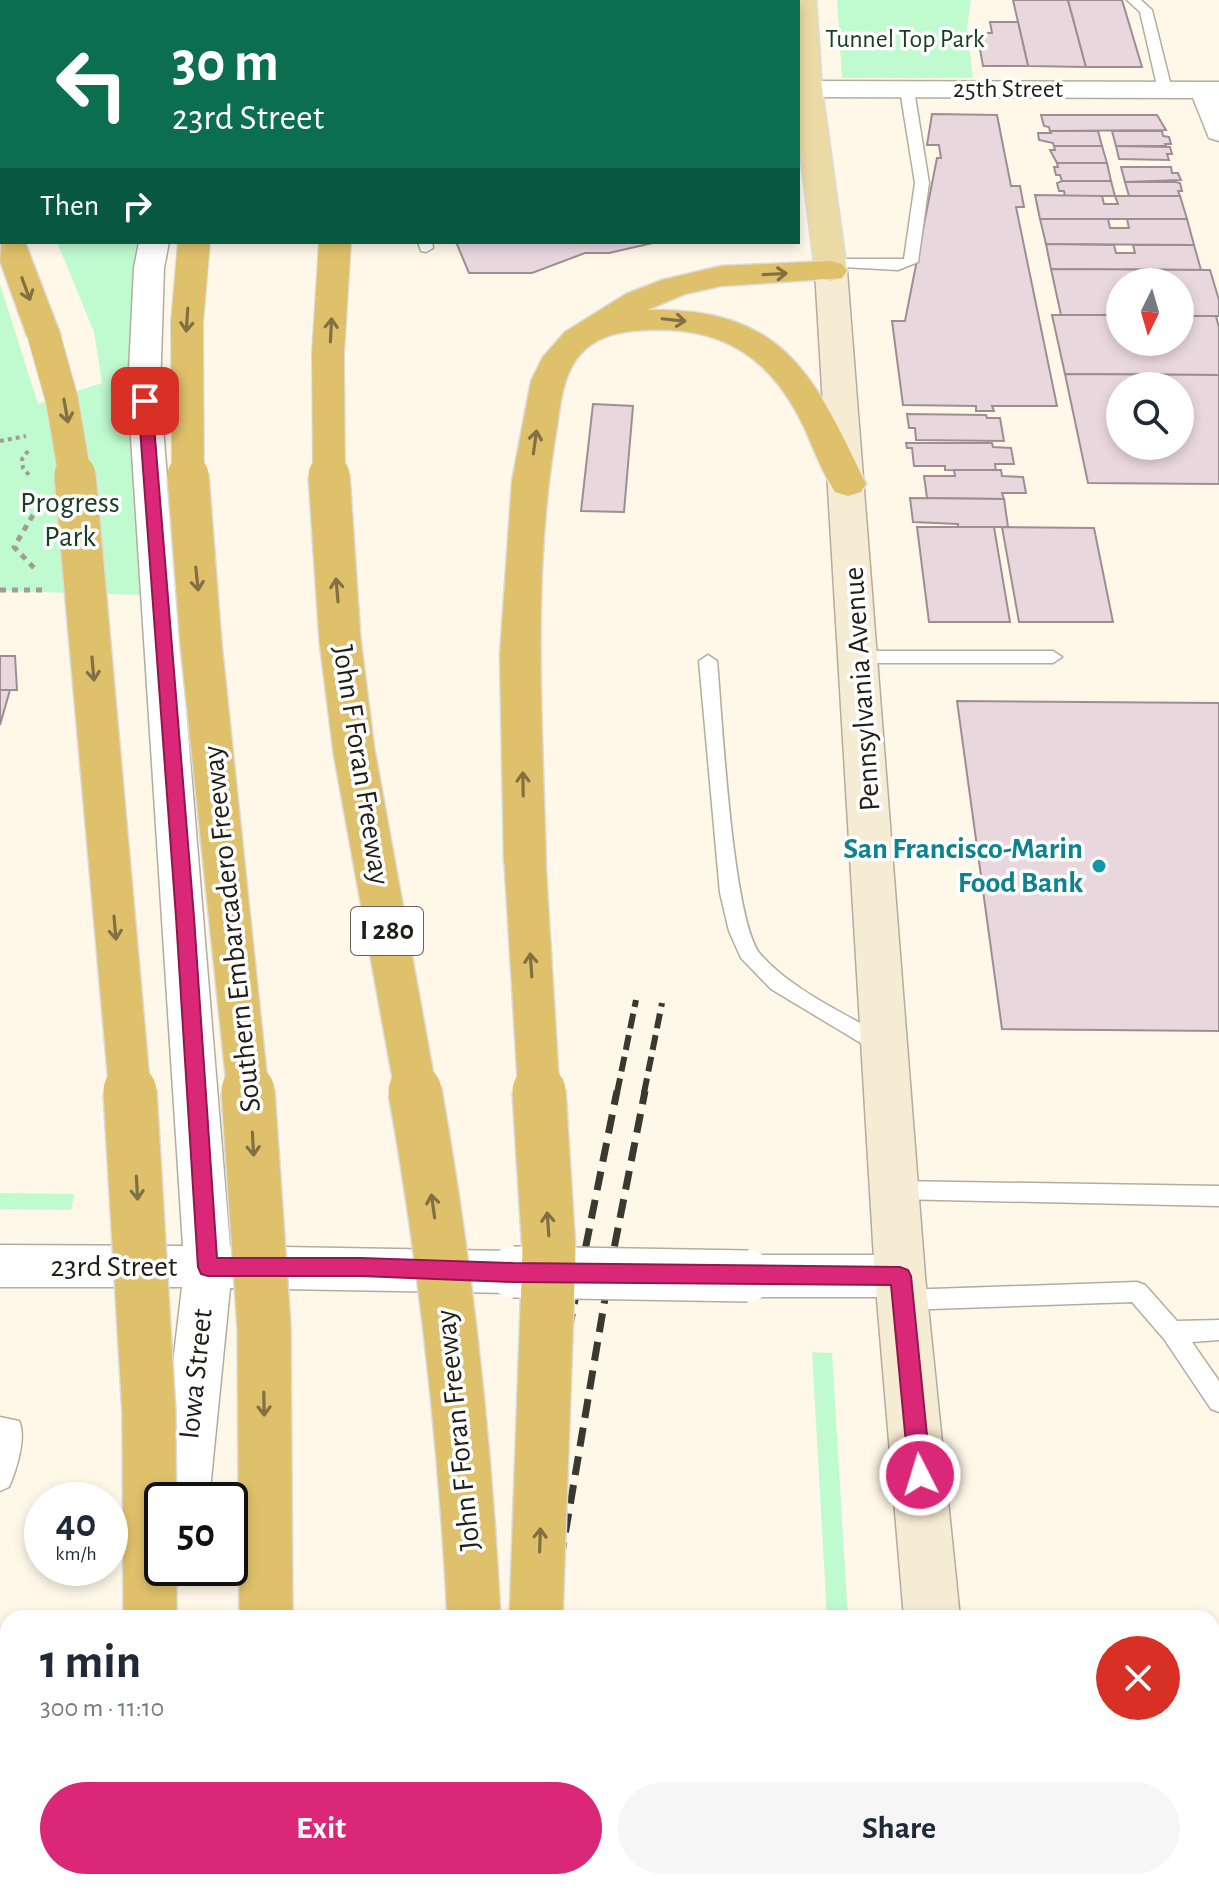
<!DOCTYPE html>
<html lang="en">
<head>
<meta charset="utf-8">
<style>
	:root { --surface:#fff; --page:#f6f6f7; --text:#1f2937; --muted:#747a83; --accent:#db2777 }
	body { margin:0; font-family:"Alegreya Sans",sans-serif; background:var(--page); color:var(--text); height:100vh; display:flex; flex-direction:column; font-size:30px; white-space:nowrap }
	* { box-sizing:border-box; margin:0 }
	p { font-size:26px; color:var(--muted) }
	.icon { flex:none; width:44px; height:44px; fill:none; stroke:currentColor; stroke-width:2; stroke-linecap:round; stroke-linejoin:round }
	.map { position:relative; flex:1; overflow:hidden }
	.sheet { position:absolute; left:0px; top:1610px; width:1220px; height:280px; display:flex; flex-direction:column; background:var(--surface); border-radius:24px 24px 0 0; box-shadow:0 4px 12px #0003 }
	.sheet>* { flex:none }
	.top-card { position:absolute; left:0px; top:0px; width:800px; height:244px; box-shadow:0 4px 12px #0003; background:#0b6e4f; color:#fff; overflow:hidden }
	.needle { width:52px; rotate:185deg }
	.fabs { position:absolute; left:1106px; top:268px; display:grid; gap:16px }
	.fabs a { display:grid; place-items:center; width:88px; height:88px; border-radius:50%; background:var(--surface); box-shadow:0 4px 12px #0003; font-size:40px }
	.speed { position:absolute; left:24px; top:1482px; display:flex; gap:16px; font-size:40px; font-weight:700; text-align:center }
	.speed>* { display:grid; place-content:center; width:104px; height:104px; border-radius:50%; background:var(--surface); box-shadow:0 4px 12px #0003; line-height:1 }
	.speed small { font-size:20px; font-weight:400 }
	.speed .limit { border:4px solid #111; border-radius:12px; background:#fff; color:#111 }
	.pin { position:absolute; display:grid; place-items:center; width:68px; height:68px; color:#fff; margin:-34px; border-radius:16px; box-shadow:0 4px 12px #0006 }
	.me { position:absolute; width:88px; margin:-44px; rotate:355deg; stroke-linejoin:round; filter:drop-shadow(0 0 6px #0008) }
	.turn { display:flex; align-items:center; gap:28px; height:168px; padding:0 40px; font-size:36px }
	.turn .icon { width:104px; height:104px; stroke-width:2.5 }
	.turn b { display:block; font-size:56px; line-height:68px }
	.then { display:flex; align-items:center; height:76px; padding:0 40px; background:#0003; gap:16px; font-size:30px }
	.round { display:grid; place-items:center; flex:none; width:84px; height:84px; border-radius:42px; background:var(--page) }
	.headline { display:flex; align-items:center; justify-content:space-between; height:136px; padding:0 40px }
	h1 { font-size:48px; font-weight:700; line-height:60px }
	.button { display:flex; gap:16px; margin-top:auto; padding:16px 40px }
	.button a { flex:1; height:92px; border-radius:48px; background:var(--accent); color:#fff; font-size:32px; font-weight:700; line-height:92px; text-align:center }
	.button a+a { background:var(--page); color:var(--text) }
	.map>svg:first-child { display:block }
</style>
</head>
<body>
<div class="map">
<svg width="1219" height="1890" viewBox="0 0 1219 1890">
	<rect width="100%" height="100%" fill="#fff8e9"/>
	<g fill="#c0facf">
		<polygon points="837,0 971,0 967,28 973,78 842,78"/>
		<polygon points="57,242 154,242 144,595 0,591 0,284 38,404 102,383 94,332"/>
		<polygon points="0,1193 74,1194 71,1210 0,1209"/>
		<polygon points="812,1352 832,1353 848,1618 827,1618"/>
	</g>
	<g fill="#e9d7de" stroke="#9e8e94" stroke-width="2" fill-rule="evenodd">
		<polygon points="190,0 392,0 403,2 201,2"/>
		<polygon points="1013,0 1068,0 1086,67 1028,66"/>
		<polygon points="1068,0 1122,0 1142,67 1086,67"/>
		<polygon points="990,22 1018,22 1028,66 983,66 977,33 992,33"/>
		<polygon points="932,114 997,115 1011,186 1020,186 1024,207 1016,207 1057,406 992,406 994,411 976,411 976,406 903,405 892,321 905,321 937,158 941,158 939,145 927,145"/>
		<polygon points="1041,115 1157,115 1166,130 1050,131 1049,127 1044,126"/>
		<polygon points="1050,131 1098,131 1102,146 1054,146 1053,143 1039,140 1038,133 1051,133"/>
		<polygon points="1112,131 1162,131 1163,136 1169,137 1171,144 1165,144 1166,146 1116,146"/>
		<polygon points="1054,146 1102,146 1107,163 1057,163 1050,150 1055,150"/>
		<polygon points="1116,146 1170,147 1172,154 1167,154 1169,160 1119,159"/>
		<polygon points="1057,163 1107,163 1111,181 1062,181 1060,175 1056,175 1054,167 1058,167"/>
		<polygon points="1121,167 1171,167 1172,173 1178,173 1181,180 1125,182"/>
		<polygon points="1062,181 1111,181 1115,196 1065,196 1064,191 1059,191 1057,183"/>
		<polygon points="1125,182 1175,182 1180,183 1182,191 1178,191 1180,196 1129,196"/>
		<polygon points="1035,195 1102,196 1104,204 1118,204 1115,196 1180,196 1187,219 1040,219"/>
		<polygon points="1040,219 1108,219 1110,228 1129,228 1127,219 1187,219 1194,245 1046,244"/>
		<polygon points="456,242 657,242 609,253 585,253 532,273 469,273"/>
		<polygon points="1046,244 1114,245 1116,253 1135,253 1133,245 1194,245 1201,270 1051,269"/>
		<polygon points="1051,269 1210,270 1219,300 1219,316 1180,316 1180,282 1120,282 1120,315 1061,315"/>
		<polygon points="1052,315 1120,315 1120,342 1180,342 1180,316 1216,316 1219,328 1219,375 1065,374"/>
		<path d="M1065,374L1219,375V484L1088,483ZM1120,386H1180V446H1120Z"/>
		<polygon points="593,404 633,406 624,512 581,511"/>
		<polygon points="907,414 986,415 987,418 1000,418 1004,441 916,440 915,428 909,428"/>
		<polygon points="906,443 992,443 993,447 1011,448 1014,464 995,464 996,471 945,470 945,466 914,466 912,448 907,448"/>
		<polygon points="954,470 1001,470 1002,476 1023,477 1026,493 1002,493 1004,499 927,498 924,476 955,476"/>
		<polygon points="910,498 1004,499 1008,527 958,527 958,524 913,522"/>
		<polygon points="917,527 994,527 1010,622 929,622"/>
		<polygon points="1002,527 1094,528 1113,622 1019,622"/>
		<polygon points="0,656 15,656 17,690 0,690"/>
		<polygon points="0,690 10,690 0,725"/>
		<polygon points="957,701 1219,703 1219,1031 1002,1029"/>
	</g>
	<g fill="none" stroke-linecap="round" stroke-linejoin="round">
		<defs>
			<g id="service">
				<rect x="498" y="0" width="12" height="2"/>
				<rect x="670" y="0" width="12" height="2"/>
				<polygon points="1127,0 1141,0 1152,10 1172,90 1170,93 1158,90 1140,12"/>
				<polygon points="907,86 914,90 929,183 918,262 898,270 824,266 824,260 829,259 904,259 915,183 900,90"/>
				<polygon points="418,242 432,242 433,248 426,252 421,251"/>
				<polygon points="860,651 1053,651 1062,657 1053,663 860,663 851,657"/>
				<path d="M708,655L717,661C722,714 732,923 761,955C794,992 847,1014 888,1039L891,1045L888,1051L881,1054L874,1051L771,989L741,958L729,931L720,893L699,661Z"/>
				<polygon points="895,1181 1219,1186 1219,1206 895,1199 887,1197 884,1190 887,1183"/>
				<polygon points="1137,1282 1145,1285 1177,1321 1219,1320 1219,1340 1192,1342 1219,1381 1219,1412 1211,1409 1164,1339 1132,1302 903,1310 895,1307 892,1300 895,1293 903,1290"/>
				<path d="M0,1417L19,1421C27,1437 16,1471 9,1487L0,1491Z"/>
				<polygon points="1212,1833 1219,1834 1219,1862 1212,1861"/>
			</g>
			<g id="minor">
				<rect x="0" y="75" width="2" height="16"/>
				<polygon points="798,81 1219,82 1219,141 1209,138 1193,98 798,97"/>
				<polygon points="139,242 169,242 164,268 160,391 230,1246 513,1251 530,1257 537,1272 530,1287 513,1293 230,1288 209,1500 162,1500 162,1511 157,1500 182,1287 0,1287 0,1245 183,1246 128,391 134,268"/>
				<polygon points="748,1255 900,1255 917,1261 924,1276 917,1291 900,1297 748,1297 731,1291 724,1276 731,1261"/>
			</g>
			<g id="secondary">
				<rect x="5" y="0" width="28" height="2"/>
				<polygon points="2,41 2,63 0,64 0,42"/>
				<polygon points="831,261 842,264 847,271 925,1276 960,1618 904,1618 875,1276 815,271 820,264"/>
				<polygon points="925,1882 985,1882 986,1890 926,1890"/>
			</g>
			<polygon id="primary" points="788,0 816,0 822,89 847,271 842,278 831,281 820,278 815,271 798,135 798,2"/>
			<g id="motorway">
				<polygon points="236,0 264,0 235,2"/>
				<polygon points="379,0 407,0 378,2"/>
				<polygon points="2,234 2,242 25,242 61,336 56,343 44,346 32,343 27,336 0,261"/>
				<path d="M831,261L842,264L847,271L842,278L721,286L685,294L647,310C784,307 814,375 866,484L861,492L848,496L835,492C822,472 814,449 804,427C771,358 724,326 646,330C618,331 590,337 574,363C561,384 560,410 556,433C532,574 542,720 546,862L540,873L525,878L510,873L504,862L500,655L512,481L531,381L543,357L565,332L626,294L662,280L721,266Z"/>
				<polygon points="111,1882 171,1882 170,1890 110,1890"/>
				<rect x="233" y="1882" width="60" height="8"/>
				<rect x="455" y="1882" width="95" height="8"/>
			</g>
		</defs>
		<use href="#service" stroke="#b3ac9f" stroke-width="3"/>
		<use href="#minor" stroke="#b3ac9f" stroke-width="3"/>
		<use href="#secondary" stroke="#b3ac9f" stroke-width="3"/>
		<use href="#primary" stroke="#dbdbda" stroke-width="3"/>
		<use href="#motorway" stroke="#dbdbda" stroke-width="3"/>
		<g stroke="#a29d92" stroke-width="4" stroke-dasharray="4 4" stroke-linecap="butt">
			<polyline points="0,441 26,436"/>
			<polyline points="28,451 22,459 23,468 30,476"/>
		</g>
		<g stroke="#a29d92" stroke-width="5" stroke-dasharray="6 6" stroke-linecap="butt">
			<polyline points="33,515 14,547 37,571"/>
			<polyline points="0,590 43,590"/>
		</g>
		<use href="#service" fill="#fff" fill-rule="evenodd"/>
		<use href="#minor" fill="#fff" fill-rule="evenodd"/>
		<use href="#secondary" fill="#f6ecd3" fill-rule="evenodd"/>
		<use href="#primary" fill="#ecdaa6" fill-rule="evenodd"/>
		<use href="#motorway" fill="#e0c16b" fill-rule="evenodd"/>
		<g stroke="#3b3832" stroke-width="6" stroke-dasharray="15 7" stroke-linecap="butt">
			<polyline points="617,1093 636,1000"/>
			<polyline points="644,1093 662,1003"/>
		</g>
		<g stroke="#3b3832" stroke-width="7" stroke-dasharray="19 10" stroke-linecap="butt">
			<polyline points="519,1618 567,1340 617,1091"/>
			<polyline points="551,1618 610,1269 645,1091"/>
			<polyline points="474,1890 476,1882"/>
			<polyline points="510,1890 511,1882"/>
		</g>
		<defs>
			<polyline id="minor-bridge" points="513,1272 748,1276"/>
			<g id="motorway-bridge-far2">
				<polyline points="44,336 62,400 75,477"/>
				<polyline points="188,477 187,322 194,242"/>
				<polyline points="329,477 328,353 335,242"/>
			</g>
			<g id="motorway-bridge-far1">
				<polyline points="75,475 130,1093"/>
				<polyline points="188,475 201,644 248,1093"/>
				<polyline points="329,475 340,640 354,751 416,1093"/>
				<polyline points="525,862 539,1093"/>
			</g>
			<g id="motorway-bridge">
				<polyline points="130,1091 149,1413 150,1618"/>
				<polyline points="248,1091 264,1327 266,1618"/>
				<path d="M415,1091C446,1266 465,1441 474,1618"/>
				<polyline points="536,1618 549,1252 539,1091"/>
			</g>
		</defs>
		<use href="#minor-bridge" stroke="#b3ac9f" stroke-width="54" stroke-linecap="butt"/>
		<use href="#motorway-bridge-far2" stroke="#dbdbda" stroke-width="34" stroke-linecap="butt"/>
		<use href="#motorway-bridge-far1" stroke="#dbdbda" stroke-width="44" stroke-linecap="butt"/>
		<use href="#motorway-bridge" stroke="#dbdbda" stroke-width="56" stroke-linecap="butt"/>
		<use href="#minor-bridge" stroke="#fff" stroke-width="51"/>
		<use href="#motorway-bridge-far2" stroke="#e0c16b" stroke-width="32"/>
		<use href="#motorway-bridge-far1" stroke="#e0c16b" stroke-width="41"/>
		<use href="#motorway-bridge" stroke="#e0c16b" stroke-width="53"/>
	</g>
	<defs><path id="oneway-shaft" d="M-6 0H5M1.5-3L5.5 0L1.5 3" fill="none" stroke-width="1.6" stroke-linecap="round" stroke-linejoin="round" transform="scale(2)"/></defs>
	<g stroke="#807042">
		<use href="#oneway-shaft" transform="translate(775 274) rotate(-3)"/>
		<use href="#oneway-shaft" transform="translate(26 289) rotate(70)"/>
		<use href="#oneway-shaft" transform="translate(187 320) rotate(94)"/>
		<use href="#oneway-shaft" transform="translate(674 320) rotate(6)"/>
		<use href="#oneway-shaft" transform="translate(331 330) rotate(-87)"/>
		<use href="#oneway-shaft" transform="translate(66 411) rotate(80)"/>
		<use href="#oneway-shaft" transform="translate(535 442) rotate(-82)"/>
		<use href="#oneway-shaft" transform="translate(197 579) rotate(84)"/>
		<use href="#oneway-shaft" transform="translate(337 590) rotate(-95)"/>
		<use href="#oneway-shaft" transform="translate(93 669) rotate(85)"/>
		<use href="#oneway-shaft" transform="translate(523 784) rotate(-91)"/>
		<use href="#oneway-shaft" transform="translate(115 928) rotate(85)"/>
		<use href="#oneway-shaft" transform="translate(531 965) rotate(-94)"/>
		<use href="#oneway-shaft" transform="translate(253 1144) rotate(87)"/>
		<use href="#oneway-shaft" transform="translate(137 1188) rotate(87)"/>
		<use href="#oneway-shaft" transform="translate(433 1206) rotate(-98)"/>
		<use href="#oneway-shaft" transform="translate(548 1224) rotate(-94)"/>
		<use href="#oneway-shaft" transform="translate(264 1404) rotate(89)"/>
		<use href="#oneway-shaft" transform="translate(540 1540) rotate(-88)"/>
	</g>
	<polygon fill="#db2777" stroke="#8e194d" stroke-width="2" points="145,396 152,401 194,917 217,1258 361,1258 513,1263 900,1267 908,1270 911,1276 931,1475 928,1483 920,1486 912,1483 909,1475 891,1285 513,1282 361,1276 208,1276 201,1274 198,1267 176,917 138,401"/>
	<circle fill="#0f9aa8" stroke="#fff" stroke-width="3" cx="1099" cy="866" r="8"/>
	<g text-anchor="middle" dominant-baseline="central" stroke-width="7" stroke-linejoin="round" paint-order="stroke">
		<g font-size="26" fill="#183e24" stroke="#fff">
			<text x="905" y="39">Tunnel Top Park</text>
		</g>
		<g font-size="26" fill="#211e19" stroke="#fff">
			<text x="1008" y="89">25th Street</text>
		</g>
		<rect fill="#fff" stroke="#64625e" stroke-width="2" x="351" y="907" width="72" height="48" rx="6"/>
		<g font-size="28" font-weight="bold" fill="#211e19">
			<text x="387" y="931">I 280</text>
		</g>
		<g font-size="30" fill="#183e24" stroke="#fff">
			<text x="70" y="503">Progress<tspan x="70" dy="34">Park</tspan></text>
		</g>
		<g font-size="30" fill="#211e19" stroke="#fff">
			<text transform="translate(862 689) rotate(-94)">Pennsylvania Avenue</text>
			<text transform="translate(361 765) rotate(81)">John F Foran Freeway</text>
			<text transform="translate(232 929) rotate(-96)">Southern Embarcadero Freeway</text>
			<text x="114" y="1267">23rd Street</text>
			<text transform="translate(196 1374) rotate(-84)">Iowa Street</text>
			<text transform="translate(458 1430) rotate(-96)">John F Foran Freeway</text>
		</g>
		<g font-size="30" font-weight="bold" fill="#0d838f" stroke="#fff" text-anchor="end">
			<text x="1083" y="849">San Francisco-Marin<tspan x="1083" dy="34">Food Bank</tspan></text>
		</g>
	</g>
</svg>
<div class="fabs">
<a><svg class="needle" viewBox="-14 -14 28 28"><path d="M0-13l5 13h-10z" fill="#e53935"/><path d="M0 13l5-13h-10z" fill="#747a83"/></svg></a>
<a><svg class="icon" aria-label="search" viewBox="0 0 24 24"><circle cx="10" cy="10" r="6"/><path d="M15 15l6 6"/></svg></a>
</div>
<div class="speed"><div>40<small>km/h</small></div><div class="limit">50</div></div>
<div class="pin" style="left:145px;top:401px;background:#d93025"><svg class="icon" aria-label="arrive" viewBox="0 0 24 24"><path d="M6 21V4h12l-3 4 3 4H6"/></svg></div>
<svg class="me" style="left:920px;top:1475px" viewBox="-20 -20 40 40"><circle r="17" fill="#db2777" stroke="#fff" stroke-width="3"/><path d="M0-11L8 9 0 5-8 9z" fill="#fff"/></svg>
<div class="top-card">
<div class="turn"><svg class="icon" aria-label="left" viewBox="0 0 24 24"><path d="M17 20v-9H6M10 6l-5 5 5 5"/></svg><div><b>30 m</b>23rd Street</div></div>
<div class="then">Then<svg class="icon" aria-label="right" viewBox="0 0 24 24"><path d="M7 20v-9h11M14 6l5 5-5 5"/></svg></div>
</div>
<section class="sheet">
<div class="headline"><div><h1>1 min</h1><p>300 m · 11:10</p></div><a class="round" style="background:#d93025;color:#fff"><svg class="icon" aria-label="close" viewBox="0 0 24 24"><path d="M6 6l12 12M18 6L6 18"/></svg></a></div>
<div class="button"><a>Exit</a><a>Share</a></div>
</section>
</div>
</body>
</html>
